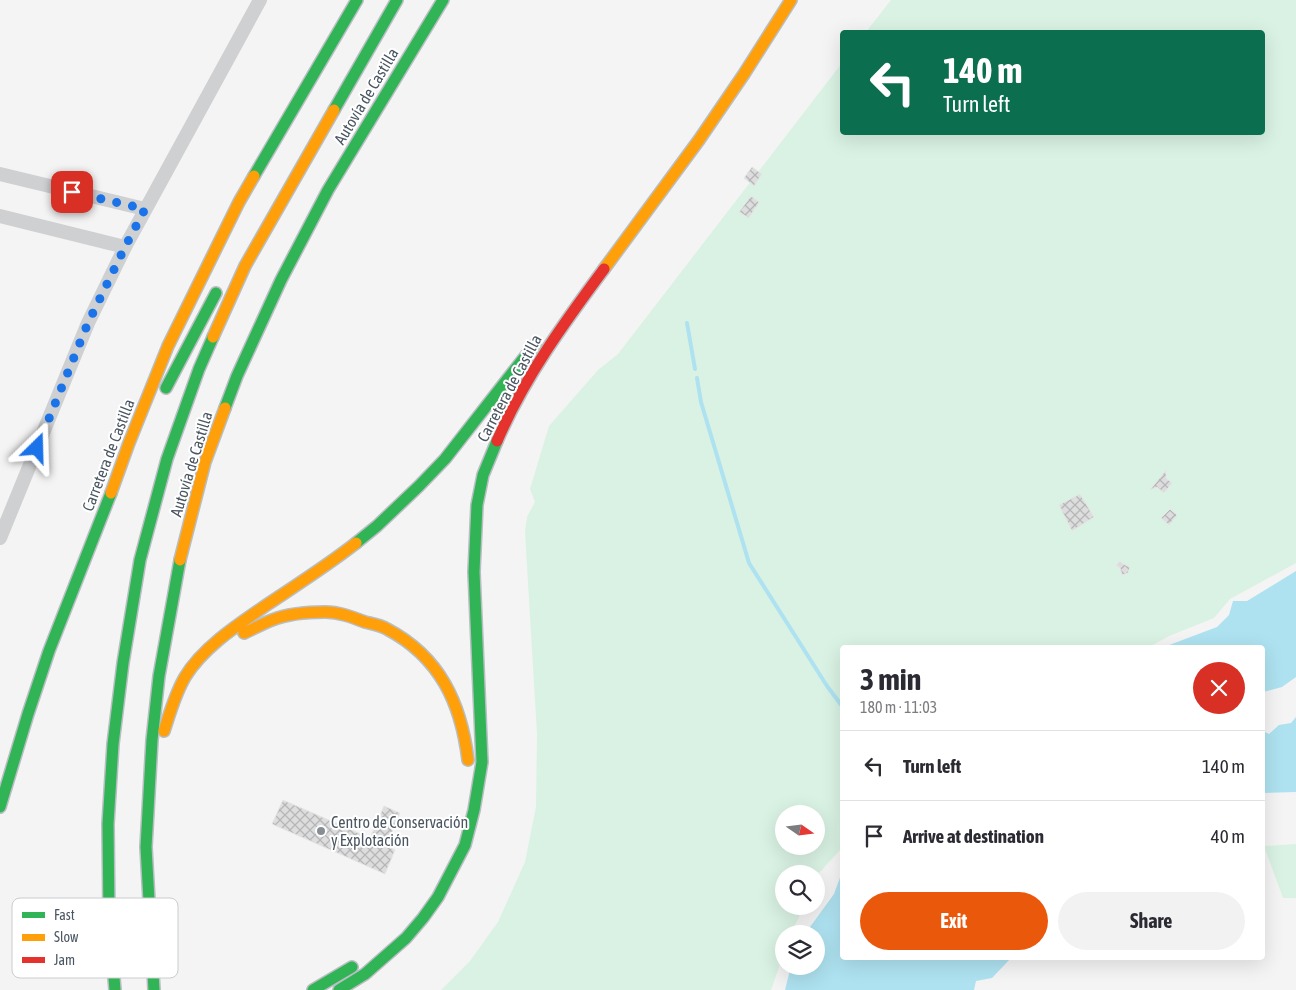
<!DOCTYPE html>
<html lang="en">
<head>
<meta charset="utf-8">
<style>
	:root { --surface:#fff; --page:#f2f2f3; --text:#2b2b33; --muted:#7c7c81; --line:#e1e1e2; --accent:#ea580c }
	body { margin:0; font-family:"Asap Condensed",sans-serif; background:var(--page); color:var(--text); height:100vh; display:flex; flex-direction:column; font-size:19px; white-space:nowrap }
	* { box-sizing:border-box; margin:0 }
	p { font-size:16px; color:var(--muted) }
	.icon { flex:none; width:28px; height:28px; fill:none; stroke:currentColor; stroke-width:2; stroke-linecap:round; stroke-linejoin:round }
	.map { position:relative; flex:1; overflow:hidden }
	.side { position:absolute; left:840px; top:645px; width:425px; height:315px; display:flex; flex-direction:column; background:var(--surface); border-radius:5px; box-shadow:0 5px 20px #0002 }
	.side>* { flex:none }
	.banner { position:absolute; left:840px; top:30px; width:425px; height:105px; border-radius:5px; box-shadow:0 5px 20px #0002; background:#0b6e4f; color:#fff; overflow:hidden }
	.needle { width:32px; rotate:104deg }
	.fabs { position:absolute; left:775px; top:805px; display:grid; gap:10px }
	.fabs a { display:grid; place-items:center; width:50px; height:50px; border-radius:50%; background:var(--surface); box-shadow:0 5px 20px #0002; font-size:25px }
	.pin { position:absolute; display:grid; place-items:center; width:42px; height:42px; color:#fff; margin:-21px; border-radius:10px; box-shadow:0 2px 8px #0006 }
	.me { position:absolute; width:55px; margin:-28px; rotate:22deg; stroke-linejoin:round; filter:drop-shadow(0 0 4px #0008) }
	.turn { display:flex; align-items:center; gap:18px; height:105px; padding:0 20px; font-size:22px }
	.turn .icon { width:65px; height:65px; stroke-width:2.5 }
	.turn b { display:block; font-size:35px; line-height:42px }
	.round { display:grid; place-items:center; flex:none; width:52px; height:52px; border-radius:26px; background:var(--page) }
	.summary { display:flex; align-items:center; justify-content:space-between; height:85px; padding:0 20px }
	h1 { font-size:30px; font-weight:700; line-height:38px }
	.primary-button { display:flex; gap:10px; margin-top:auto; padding:10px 20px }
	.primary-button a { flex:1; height:58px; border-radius:30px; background:var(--accent); color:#fff; font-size:20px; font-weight:700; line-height:58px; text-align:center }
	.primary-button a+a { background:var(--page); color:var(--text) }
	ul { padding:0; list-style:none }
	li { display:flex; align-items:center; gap:15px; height:70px; padding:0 20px; border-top:1px solid var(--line) }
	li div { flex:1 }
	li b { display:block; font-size:19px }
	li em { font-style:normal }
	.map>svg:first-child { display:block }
</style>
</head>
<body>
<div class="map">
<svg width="1296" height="990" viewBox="0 0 1296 990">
	<defs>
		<pattern id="building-cross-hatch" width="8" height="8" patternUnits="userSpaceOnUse" patternTransform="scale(1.25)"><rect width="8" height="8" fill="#ddddde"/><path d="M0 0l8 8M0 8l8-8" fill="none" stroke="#b5b6b7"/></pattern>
	</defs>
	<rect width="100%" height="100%" fill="#f4f4f4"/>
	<g fill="#d9f2e3" fill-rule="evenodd">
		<path d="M891,0H1296V563L1230,599L1214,618L1169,636L1149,647L842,648V848L819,873L816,880V874H784V906H804L791,934H784V953L771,990H441L470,961L498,922L525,862L536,807L537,734L525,532L527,517L535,502L530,489L549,426L598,370L618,354L842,63V132H1262V32H866ZM784,814H816V846H784Z"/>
		<polygon points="1296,844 1296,898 1283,898 1264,846"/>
	</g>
	<g fill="#aee2f0">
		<polygon points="1296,571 1296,677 1282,687 1263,692 1262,648 1164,647 1217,627 1229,615 1233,601 1247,601"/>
		<polygon points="1296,717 1296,792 1263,793 1263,731 1269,734 1279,725 1291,723"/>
		<polygon points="842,872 842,958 1010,958 1010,959 992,978 976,981 974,990 785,990 791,966 816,966 816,934 806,934 810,927 834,894"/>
	</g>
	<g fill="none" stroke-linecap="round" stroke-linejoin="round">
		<g stroke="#aee2f0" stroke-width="4">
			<polyline points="687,323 695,369"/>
			<polyline points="697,378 701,402 749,563 827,686 842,706"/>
		</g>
	</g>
	<g fill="url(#building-cross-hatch)" stroke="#e5e6e7">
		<polygon points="752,167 762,174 754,186 744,178"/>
		<polygon points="751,196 759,202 749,218 739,212"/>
		<polygon points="1166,470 1166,478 1172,483 1164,493 1157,487 1150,490"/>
		<polygon points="1080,494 1094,517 1072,531 1059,505"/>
		<polygon points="1170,509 1177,515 1169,525 1161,518"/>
		<polygon points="1120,561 1123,564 1130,567 1128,573 1122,575 1120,568 1116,565"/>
		<polygon points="283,800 370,838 384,806 400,813 386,846 395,850 385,874 272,824"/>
	</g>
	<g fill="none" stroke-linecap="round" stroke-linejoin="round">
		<defs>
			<g id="fast">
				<polyline points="334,110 397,0"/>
				<polyline points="254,176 357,0"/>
				<polyline points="166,388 216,293"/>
				<polyline points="225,408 237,376 281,280 328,190 443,0"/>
				<polyline points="356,543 377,526 419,486 445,459 535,344"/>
				<polyline points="0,807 28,714 49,651 111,493"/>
				<polyline points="115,990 109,917 108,824 113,744 123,663 140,560 167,459 199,369 213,337"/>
				<polyline points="154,990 146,847 152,740 159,676 180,560"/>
				<polyline points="313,990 352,967"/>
				<polyline points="339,990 365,974 406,938 423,918 438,897 465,845 474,810 482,762 474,572 477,505 483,475 497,441"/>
			</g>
			<g id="slow">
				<polyline points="604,269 699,140 744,74 791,0"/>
				<polyline points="213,337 245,266 334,110"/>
				<polyline points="111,493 129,443 168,346 239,202 254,176"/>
				<polyline points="180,560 205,462 225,408"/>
				<path d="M244,633C253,629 262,624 272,620C287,614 308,612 325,612C339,612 352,617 365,622C373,624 380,625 387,629C440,657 461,703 468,760"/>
				<path d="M164,731C170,713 175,694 185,677C203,647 239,624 268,604C298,584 328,565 356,543"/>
			</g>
			<path id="jam" d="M497,441C524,378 564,323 604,269"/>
		</defs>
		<use href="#fast" stroke="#b9bec3" stroke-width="14"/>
		<use href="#slow" stroke="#b9bec3" stroke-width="14"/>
		<use href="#jam" stroke="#b9bec3" stroke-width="14"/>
		<g stroke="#ced0d2" stroke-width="14">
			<polyline points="0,174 145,209"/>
			<polyline points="0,216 125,247"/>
			<polyline points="0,538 88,323 125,247 260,0"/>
		</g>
		<use href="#fast" stroke="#30b455" stroke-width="11"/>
		<use href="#slow" stroke="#ff9f0a" stroke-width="11"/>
		<use href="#jam" stroke="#e5322d" stroke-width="11"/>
	</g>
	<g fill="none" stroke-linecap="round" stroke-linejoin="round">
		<polyline stroke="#1a73e8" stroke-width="9" stroke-dasharray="0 16.2" points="37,448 88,323 125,247 145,209 72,192"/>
	</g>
	<circle fill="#868d94" stroke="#fff" stroke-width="2" cx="321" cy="831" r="5"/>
	<g text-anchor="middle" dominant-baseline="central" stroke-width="4" stroke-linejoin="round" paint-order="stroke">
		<g font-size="16" fill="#4a5661" stroke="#fff">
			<text transform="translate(366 96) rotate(-59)">Autovía de Castilla</text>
			<text transform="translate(509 388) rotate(-62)">Carretera de Castilla</text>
			<text transform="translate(108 455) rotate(-69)">Carretera de Castilla</text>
			<text transform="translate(191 464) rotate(-73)">Autovía de Castilla</text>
		</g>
		<g font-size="16" fill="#4a5661" stroke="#fff" text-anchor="start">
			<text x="331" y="822">Centro de Conservación<tspan x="331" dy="18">y Explotación</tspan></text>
		</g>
	</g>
	<rect x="12" y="898" width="166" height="80" rx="8" fill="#fff" stroke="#c9ccd0" stroke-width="1"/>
	<rect x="22" y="912" width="23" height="6" fill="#30b455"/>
	<rect x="22" y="934" width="23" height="7" fill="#ff9f0a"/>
	<rect x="22" y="957" width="23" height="6" fill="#e5322d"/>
	<g font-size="14" fill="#4a5661">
		<text x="54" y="920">Fast</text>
		<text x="54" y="942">Slow</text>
		<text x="54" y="965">Jam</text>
	</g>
</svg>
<div class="fabs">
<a><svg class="needle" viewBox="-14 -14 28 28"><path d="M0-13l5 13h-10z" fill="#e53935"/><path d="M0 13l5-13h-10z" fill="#7c7c81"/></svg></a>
<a><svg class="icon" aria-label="search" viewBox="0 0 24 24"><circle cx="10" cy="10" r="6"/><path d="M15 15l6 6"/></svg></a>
<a><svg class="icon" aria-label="layers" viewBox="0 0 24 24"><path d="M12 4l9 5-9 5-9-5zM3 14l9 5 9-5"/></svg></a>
</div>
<div class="pin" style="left:72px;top:192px;background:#d93025"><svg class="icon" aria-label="arrive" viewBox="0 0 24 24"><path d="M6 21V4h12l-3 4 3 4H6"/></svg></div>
<svg class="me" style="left:37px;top:448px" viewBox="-20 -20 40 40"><path d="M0-17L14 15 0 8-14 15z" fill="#1a73e8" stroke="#fff" stroke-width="4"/></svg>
<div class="banner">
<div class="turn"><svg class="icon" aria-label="left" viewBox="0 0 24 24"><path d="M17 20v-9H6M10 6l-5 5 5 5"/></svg><div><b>140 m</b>Turn left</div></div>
</div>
<section class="side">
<div class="summary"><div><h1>3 min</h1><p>180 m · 11:03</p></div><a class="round" style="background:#d93025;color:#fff"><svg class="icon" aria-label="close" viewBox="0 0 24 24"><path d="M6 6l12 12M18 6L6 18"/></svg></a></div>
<ul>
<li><svg class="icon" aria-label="left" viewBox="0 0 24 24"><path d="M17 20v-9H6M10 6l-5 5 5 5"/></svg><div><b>Turn left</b></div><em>140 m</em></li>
<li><svg class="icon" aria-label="arrive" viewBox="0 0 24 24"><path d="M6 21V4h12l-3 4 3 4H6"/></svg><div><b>Arrive at destination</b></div><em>40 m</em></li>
</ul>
<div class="primary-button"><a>Exit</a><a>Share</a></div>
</section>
</div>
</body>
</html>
